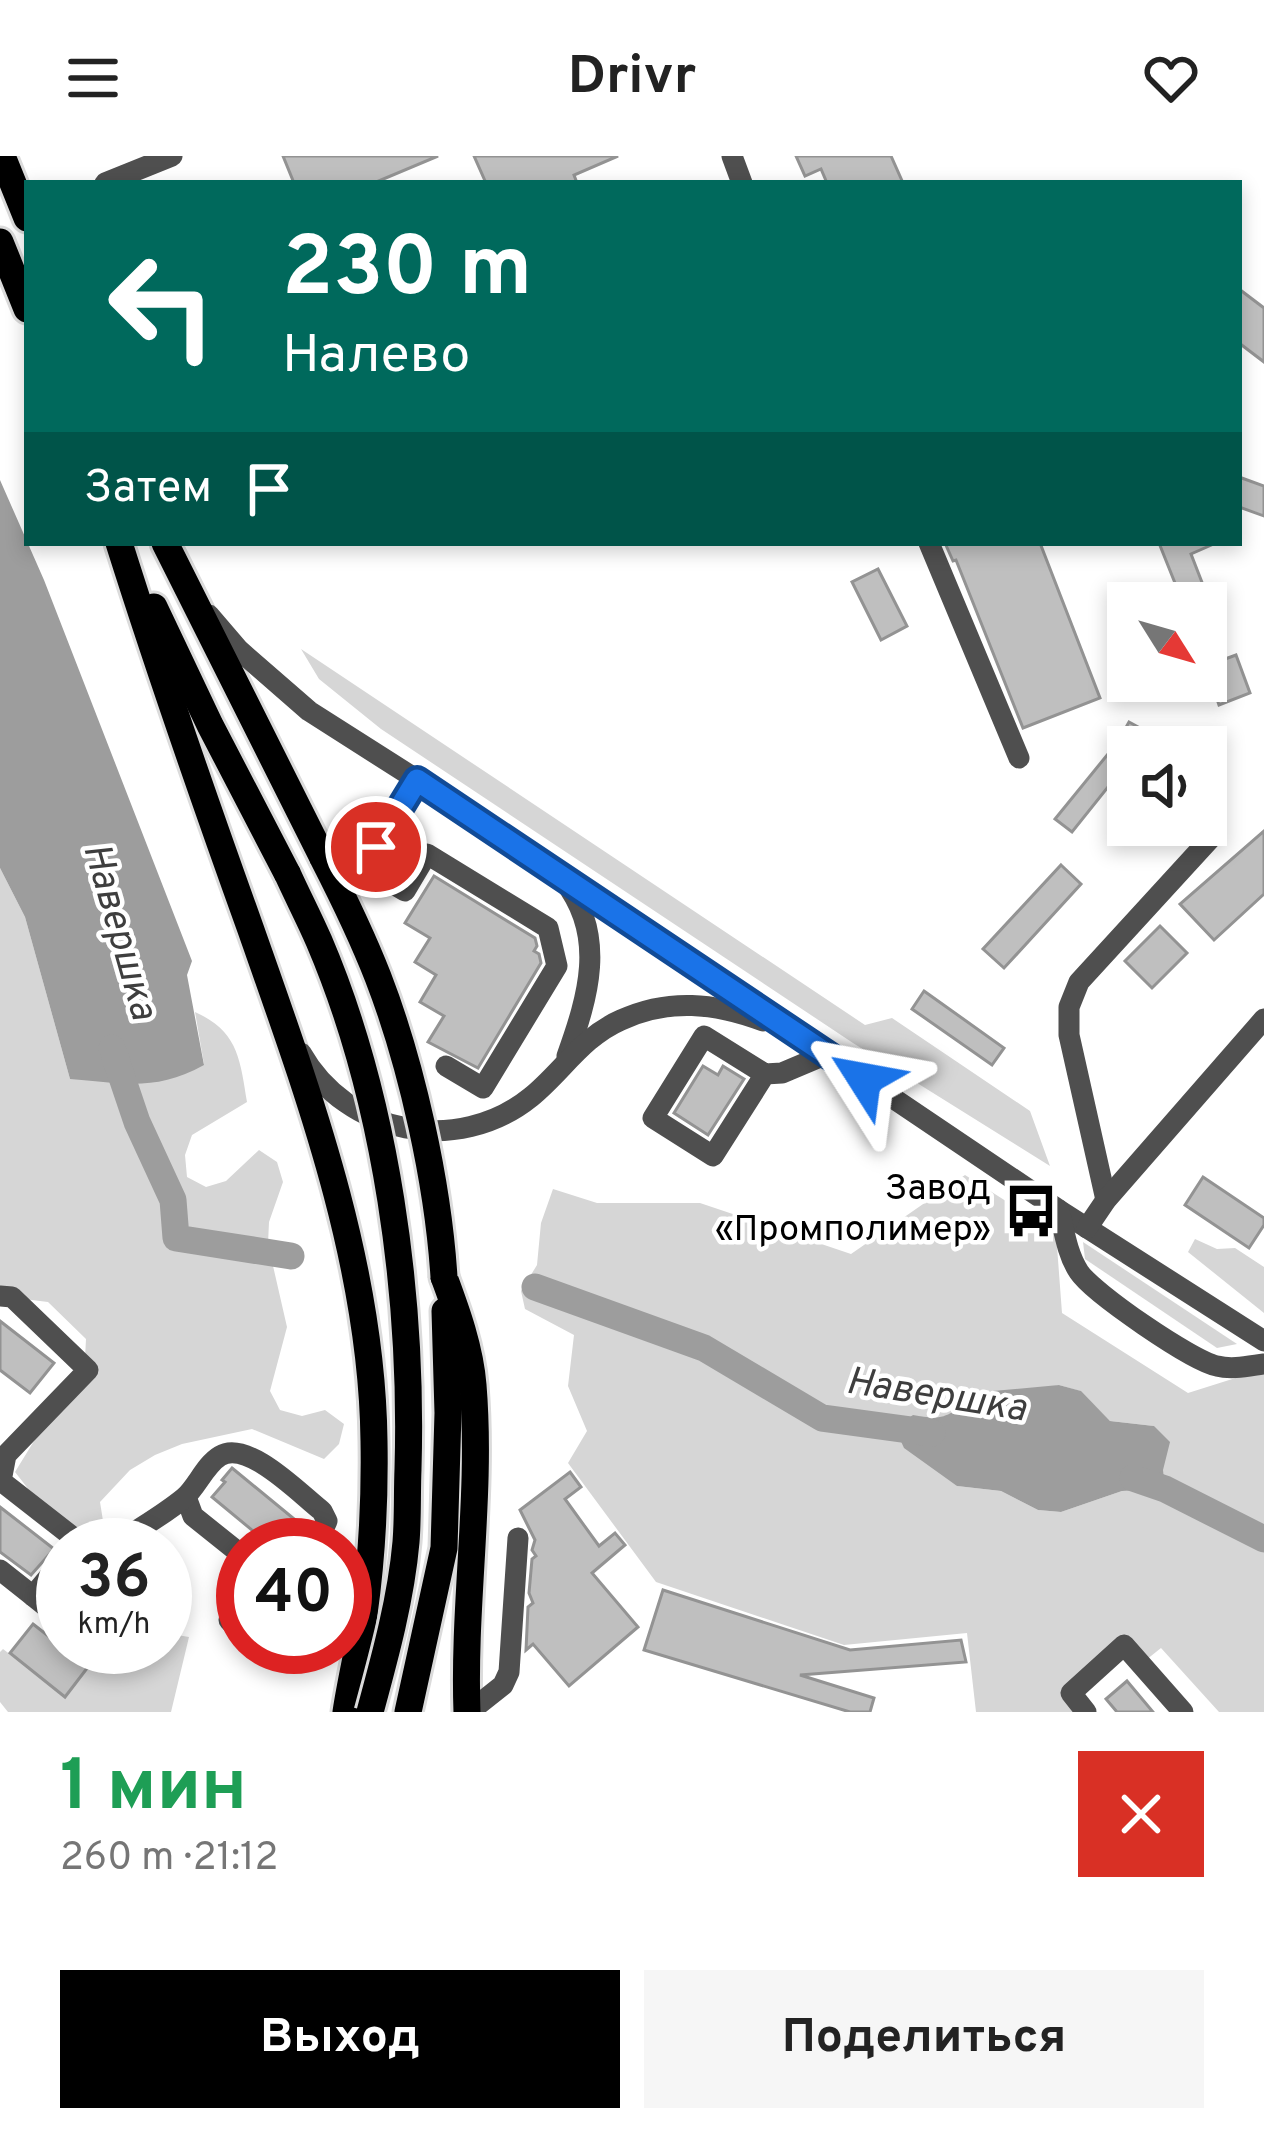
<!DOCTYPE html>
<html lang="ru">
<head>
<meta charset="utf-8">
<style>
	:root { --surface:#fff; --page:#f6f6f6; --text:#222; --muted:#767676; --accent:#000 }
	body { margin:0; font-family:Overpass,sans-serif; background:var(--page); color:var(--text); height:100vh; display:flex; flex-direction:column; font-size:45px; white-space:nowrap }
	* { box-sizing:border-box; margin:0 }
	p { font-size:39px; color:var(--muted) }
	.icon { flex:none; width:66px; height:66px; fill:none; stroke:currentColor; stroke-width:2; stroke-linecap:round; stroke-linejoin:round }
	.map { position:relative; height:1556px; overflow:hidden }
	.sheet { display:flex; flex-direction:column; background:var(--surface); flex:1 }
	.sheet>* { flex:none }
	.hud { position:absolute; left:24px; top:24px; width:1218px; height:366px; border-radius:0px; box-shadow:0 6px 18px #0003; background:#00695c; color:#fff; overflow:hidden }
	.needle { width:78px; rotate:127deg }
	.controls { position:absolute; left:1107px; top:426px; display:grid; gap:24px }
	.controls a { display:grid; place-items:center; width:120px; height:120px; border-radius:0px; background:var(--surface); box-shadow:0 6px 18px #0003; font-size:60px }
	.speed { position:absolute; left:36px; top:1362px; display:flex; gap:24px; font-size:60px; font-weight:700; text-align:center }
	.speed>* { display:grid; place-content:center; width:156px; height:156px; border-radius:50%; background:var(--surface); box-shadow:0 6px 18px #0003; line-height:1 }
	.speed small { font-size:30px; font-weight:400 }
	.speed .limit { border:18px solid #d22; background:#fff; color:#111 }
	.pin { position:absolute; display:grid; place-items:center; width:102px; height:102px; color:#fff; margin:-51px; border:6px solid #fff; border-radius:50%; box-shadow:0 3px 12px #0007 }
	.me { position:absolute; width:132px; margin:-66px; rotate:304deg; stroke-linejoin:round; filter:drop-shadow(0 0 9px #0008) }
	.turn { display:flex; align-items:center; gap:42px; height:252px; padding:0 60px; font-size:54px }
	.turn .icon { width:156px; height:156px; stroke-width:2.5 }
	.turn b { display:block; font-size:84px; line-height:102px }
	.then { display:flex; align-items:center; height:114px; padding:0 60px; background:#0003; gap:24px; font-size:45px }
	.round { display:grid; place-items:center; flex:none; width:126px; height:126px; border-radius:0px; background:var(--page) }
	.headline { display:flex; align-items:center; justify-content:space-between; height:204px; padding:0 60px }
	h1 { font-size:72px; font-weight:700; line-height:90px; color:#1e9e55 }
	.primary-button { display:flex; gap:24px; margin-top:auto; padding:24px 60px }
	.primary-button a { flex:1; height:138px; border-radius:0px; background:var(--accent); color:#fff; font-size:48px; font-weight:700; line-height:138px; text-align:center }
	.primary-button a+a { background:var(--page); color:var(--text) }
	header { display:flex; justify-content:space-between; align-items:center; height:156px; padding:0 60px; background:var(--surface); font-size:54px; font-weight:700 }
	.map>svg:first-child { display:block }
</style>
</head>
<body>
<header><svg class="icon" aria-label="menu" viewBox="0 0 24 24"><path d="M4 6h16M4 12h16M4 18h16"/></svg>Drivr<svg class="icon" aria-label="heart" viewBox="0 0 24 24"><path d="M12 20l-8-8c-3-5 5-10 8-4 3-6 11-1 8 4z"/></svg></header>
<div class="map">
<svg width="1264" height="1556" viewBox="0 0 1264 1556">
	<rect width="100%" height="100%" fill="#fff"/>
	<g fill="#d6d6d6" fill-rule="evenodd">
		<polygon points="301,493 865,869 892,862 1030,955 1050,1010 853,887 381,573 319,523"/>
		<path d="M0,712L25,761L70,923L204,908L195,856C238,875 240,903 247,946L192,979L185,999L187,1021L206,1031L226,1025L259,994L277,1006L283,1026L269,1066L268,1088L287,1171L270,1235L280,1254L302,1260L325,1254L344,1268L339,1288L324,1303L252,1273L182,1288L155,1299L130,1314L100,1346L105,1377L87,1381L33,1339L15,1316L85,1202L86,1183L48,1146L0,1140Z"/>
		<path d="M965,1019L1056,1077L1062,1157L1188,1237L1264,1213V1556H1219L1161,1492L1141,1508L1124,1489L1071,1537L1081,1556H976L967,1477L844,1489L656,1426L568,1307L587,1275L568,1230L574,1179L525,1153L521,1135L537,1109L541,1067L553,1033L597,1047H700L851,1098ZM1059,1229L1080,1235L1110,1265L1154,1270L1165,1332L1122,1335L1061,1356L1038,1354L1001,1335L957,1330L913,1260L935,1263Z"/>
		<polygon points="1195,1083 1217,1093 1235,1092 1264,1111 1264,1157 1188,1096"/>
		<polygon points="1083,1086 1237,1188 1217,1192 1085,1103"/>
		<polygon points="165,1477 189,1481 171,1556 8,1556 0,1546 0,1496 3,1493 65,1540 88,1511 81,1505 91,1491 112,1501 120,1491 165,1491"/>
	</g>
	<g fill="#9d9d9d">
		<path d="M0,324L44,424L192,805L187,819L204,909C156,936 122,927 70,923L25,761L0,712Z"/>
		<path d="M1059,1229L1081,1235L1110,1265L1154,1270L1170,1286L1163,1314L1165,1333L1122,1335L1061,1356L1038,1354L1001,1335L957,1330L904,1292L895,1272L913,1259C943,1265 952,1261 971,1237Z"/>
	</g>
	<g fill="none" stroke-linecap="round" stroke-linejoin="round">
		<g stroke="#9d9d9d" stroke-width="27">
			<polyline points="112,892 137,966 173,1044 176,1082 291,1100"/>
			<polyline points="535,1131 704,1192 822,1262 932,1277"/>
			<polyline points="1133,1322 1165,1333 1264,1383"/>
		</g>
	</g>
	<g fill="#bfbfbf" stroke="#939393" stroke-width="3">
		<polygon points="283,0 438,0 374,27 294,27"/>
		<polygon points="474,0 618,0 574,19 577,27 486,27"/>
		<polygon points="796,0 891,0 903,27 827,27 821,13 805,20"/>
		<polygon points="1239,133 1264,152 1264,206 1239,187"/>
		<polygon points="1239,321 1264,330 1264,360 1239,351"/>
		<polygon points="945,387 1040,387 1100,542 1023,572 956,404 953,405"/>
		<polygon points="1159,387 1216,387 1191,398 1210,447 1183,447"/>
		<polygon points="878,413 907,470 881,484 852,426"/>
		<polygon points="1236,499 1250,537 1219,549 1206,510"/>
		<polygon points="1129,566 1175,591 1128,591 1128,606 1072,676 1055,663 1108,598 1110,600"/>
		<polygon points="1264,675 1264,738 1214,784 1180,748"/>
		<polygon points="1061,709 1081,728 1004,812 983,793"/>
		<polygon points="434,720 535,782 537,790 534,795 539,798 541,807 478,912 428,886 444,860 420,846 436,819 415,806 430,782 405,767"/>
		<polygon points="1160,770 1187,797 1152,832 1125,805"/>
		<polygon points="924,835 1004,892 992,909 912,853"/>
		<polygon points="703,910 718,919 723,910 744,923 708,979 674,957"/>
		<polygon points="1203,1021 1264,1062 1264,1069 1249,1092 1185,1049"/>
		<polygon points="0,1165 54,1207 30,1237 0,1214"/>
		<polygon points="232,1312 299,1367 290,1378 286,1375 275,1389 270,1389 212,1341 225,1326 222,1324"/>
		<polygon points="570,1316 581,1331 565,1343 599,1390 615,1377 625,1389 592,1417 638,1471 569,1530 533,1488 526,1494 528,1451 533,1447 529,1437 532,1403 536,1400 532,1394 535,1384 520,1354"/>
		<polygon points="0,1351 54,1393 31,1419 0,1396"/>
		<polygon points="663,1434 850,1494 961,1484 966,1506 800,1519 874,1542 870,1556 850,1556 644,1494"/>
		<polygon points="33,1468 88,1511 65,1541 10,1497"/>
		<polygon points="1127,1525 1153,1556 1117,1556 1106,1543"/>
	</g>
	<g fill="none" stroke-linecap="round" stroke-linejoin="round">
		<defs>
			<g id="major">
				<polyline points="2,0 27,62"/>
				<polyline points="0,86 27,153"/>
				<path d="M119,387C160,517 205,646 251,774C309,939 372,1109 374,1285C375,1342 372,1401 364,1458C359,1491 351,1523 346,1556"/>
				<polyline points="165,387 323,702"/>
				<polyline points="154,451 210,569 288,719"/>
				<path d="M444,1121C457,1156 470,1192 473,1229C482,1338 463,1447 467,1556"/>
				<polyline points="408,1556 444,1392 448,1257 445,1155"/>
			</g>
		</defs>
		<use href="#major" stroke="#dbdbdb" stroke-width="33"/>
		<g stroke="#4f4f4f" stroke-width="21">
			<polyline points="732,0 742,27"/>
			<polyline points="105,27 172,0"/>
			<polyline points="929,387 1019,602"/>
			<polyline points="209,459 239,494 309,555 488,669 1059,1054 1264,1185"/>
			<polyline points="417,624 371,700 376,718 405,735 427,698 548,772 557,810 483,932 446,910"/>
			<path d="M564,725C607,780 588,841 567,900"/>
			<path d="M301,897C347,979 458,1000 531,941C562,916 582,881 621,864C669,842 715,847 763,865"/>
			<polyline points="765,918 713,1000 653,962 704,880 765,918 782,917 827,898"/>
			<polyline points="1106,1044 1069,879 1069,851 1079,826 1210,683"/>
			<path d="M1059,1054C1064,1074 1067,1098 1079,1116C1093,1137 1192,1205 1217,1210C1232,1214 1249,1210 1264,1208"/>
			<polyline points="1087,1072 1106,1044 1264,863"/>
			<polyline points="0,1140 12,1141 88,1214 6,1299 1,1325 83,1389"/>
			<polyline points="186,1341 193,1360 243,1400"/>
			<path d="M114,1389C137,1374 162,1360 184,1342C197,1331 205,1309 220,1300C248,1283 301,1339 322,1355L327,1365L323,1374L310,1389"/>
			<polyline points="0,1414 33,1440 63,1404"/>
			<polyline points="33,1440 63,1464"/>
			<polyline points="243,1450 229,1464 243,1479"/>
			<polyline points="98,1491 112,1501"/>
			<polyline points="254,1491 268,1494 271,1491"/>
			<polyline points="469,1556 503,1529 509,1516 518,1382"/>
			<polyline points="1086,1556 1071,1537 1124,1489 1183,1556"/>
		</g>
		<use href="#major" stroke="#000" stroke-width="27"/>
		<defs>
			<g id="major-bridge">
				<path d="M323,702C343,741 362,780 378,821C412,909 438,1027 444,1121"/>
				<path d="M288,719C298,741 309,762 319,785C387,944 413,1141 408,1313C407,1337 408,1362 406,1386C401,1443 385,1501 370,1556"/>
			</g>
		</defs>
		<use href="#major-bridge" stroke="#dbdbdb" stroke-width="33" stroke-linecap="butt"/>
		<use href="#major-bridge" stroke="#000" stroke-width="27"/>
	</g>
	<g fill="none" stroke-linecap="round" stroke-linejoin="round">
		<defs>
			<polyline id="route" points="376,691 417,624 864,923"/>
		</defs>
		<use href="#route" stroke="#114b97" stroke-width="30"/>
		<use href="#route" stroke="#1a73e8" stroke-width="21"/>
	</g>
	<defs>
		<symbol id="bus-bare" viewBox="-9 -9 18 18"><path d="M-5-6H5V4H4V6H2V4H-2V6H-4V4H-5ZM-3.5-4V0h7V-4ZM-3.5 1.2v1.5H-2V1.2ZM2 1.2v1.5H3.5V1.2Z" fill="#000" stroke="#fff" stroke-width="2.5" paint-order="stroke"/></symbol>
	</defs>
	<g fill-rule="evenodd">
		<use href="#bus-bare" x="993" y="1017" width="76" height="76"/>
	</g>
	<g text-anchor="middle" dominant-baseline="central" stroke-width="9" stroke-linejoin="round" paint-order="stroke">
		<g font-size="36" fill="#000" stroke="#fff" text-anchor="end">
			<text x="991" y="1034">Завод<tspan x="991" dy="41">«Промполимер»</tspan></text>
		</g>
		<g font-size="39" font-style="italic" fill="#3e3e3e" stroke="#fff">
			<text transform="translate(118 776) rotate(74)">Навершка</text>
			<text transform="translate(936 1241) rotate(9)">Навершка</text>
		</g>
	</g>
</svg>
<div class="controls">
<a><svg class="needle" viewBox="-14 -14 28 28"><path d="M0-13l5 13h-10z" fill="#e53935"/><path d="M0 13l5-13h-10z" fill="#767676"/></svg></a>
<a><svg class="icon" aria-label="sound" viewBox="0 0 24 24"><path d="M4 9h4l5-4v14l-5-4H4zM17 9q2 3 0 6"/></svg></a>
</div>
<div class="speed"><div>36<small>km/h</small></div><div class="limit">40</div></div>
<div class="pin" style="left:376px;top:691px;background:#d93025"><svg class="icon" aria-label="arrive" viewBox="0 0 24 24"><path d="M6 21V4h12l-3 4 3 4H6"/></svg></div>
<svg class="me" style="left:864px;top:923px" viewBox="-20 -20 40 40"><path d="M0-17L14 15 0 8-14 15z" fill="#1a73e8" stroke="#fff" stroke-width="4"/></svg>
<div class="hud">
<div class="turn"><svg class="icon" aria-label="left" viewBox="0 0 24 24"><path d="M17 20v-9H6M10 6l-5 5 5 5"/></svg><div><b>230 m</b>Налево</div></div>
<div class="then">Затем<svg class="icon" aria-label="arrive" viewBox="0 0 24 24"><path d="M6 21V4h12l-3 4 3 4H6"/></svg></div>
</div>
</div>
<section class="sheet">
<div class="headline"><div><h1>1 мин</h1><p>260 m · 21:12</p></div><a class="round" style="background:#d93025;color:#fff"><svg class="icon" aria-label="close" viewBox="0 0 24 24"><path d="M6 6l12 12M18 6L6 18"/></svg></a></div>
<div class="primary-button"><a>Выход</a><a>Поделиться</a></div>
</section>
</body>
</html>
